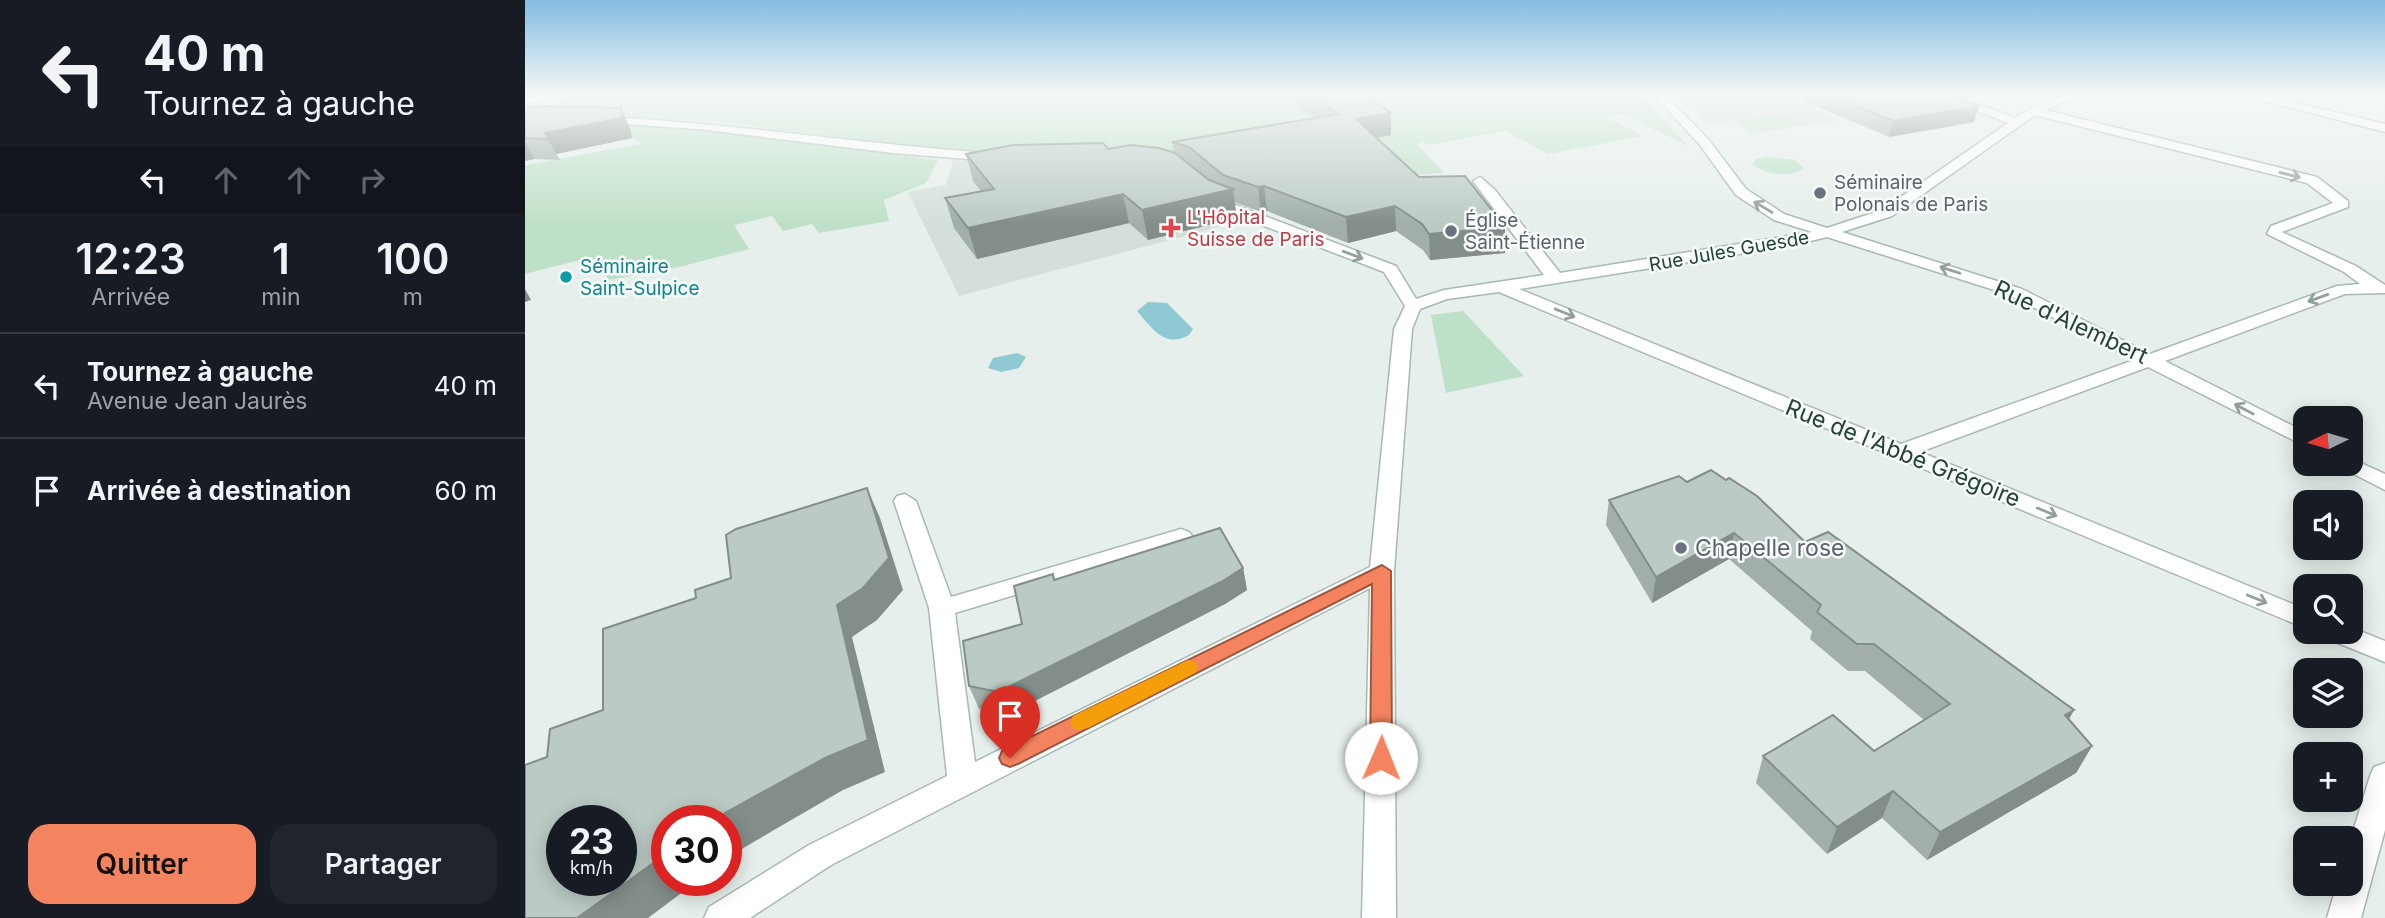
<!DOCTYPE html>
<html lang="fr">
<head>
<meta charset="utf-8">
<style>
	:root { --surface:#171b24; --page:#20242c; --text:#f1f3f6; --muted:#9ea1a6; --line:#363941; --accent:#f4845f }
	body { margin:0; font-family:Inter,sans-serif; background:var(--page); color:var(--text); height:100vh; display:flex; flex-direction:column; font-size:26px; white-space:nowrap }
	* { box-sizing:border-box; margin:0 }
	p { font-size:23px; color:var(--muted) }
	.icon { flex:none; width:38px; height:38px; fill:none; stroke:currentColor; stroke-width:2; stroke-linecap:round; stroke-linejoin:round }
	.map { position:relative; flex:1; overflow:hidden }
	.panel { display:flex; flex-direction:column; background:var(--surface); width:525px }
	.panel>* { flex:none }
	.banner { background:#171b24; color:var(--text); overflow:hidden }
	.needle { width:46px; rotate:265deg }
	.tools { position:absolute; left:1768px; top:406px; display:grid; gap:14px }
	.tools a { display:grid; place-items:center; width:70px; height:70px; border-radius:14px; background:var(--surface); box-shadow:0 4px 18px #0003; font-size:35px }
	.speed { position:absolute; left:21px; top:805px; display:flex; gap:14px; font-size:35px; font-weight:700; text-align:center }
	.speed>* { display:grid; place-content:center; width:91px; height:91px; border-radius:50%; background:var(--surface); box-shadow:0 4px 18px #0003; line-height:1 }
	.speed small { font-size:18px; font-weight:400 }
	.speed .limit { border:10px solid #d22; background:#fff; color:#111 }
	.pin { position:absolute; display:grid; place-items:center; width:60px; height:60px; color:#fff; margin:-72px -30px; border-radius:50% 50% 50% 0; rotate:-45deg; box-shadow:0 0 7px #0007 }
	.pin .icon { rotate:45deg }
	.me { position:absolute; width:77px; margin:-38px; rotate:1deg; stroke-linejoin:round; filter:drop-shadow(0 0 5px #0008) }
	.turn { display:flex; align-items:center; gap:24px; height:147px; padding:0 28px; font-size:32px }
	.turn .icon { width:91px; height:91px; stroke-width:2.5 }
	.turn b { display:block; font-size:49px; line-height:60px }
	.lanes { display:flex; align-items:center; height:66px; padding:0 28px; background:#0003; justify-content:center; gap:35px; direction:ltr }
	.lanes .off { opacity:.35 }
	.eta { display:flex; justify-content:space-evenly; align-items:center; height:119px; text-align:center }
	.eta b { font-size:42px; font-weight:600; line-height:49px }
	.button { display:flex; gap:14px; margin-top:auto; padding:14px 28px }
	.button a { flex:1; height:80px; border-radius:21px; background:var(--accent); color:#111; font-size:28px; font-weight:600; line-height:80px; text-align:center }
	.button a+a { background:var(--page); color:var(--text) }
	ul { padding:0; list-style:none }
	li { display:flex; align-items:center; gap:21px; height:105px; padding:0 28px; border-top:2px solid var(--line) }
	li div { flex:1 }
	li b { display:block; font-size:26px }
	li em { font-style:normal }
	main { display:flex; flex:1; min-height:0 }
	.map>svg:first-child { display:block }
</style>
</head>
<body>
<main>
<section class="panel">
<div class="banner">
<div class="turn"><svg class="icon" aria-label="left" viewBox="0 0 24 24"><path d="M17 20v-9H6M10 6l-5 5 5 5"/></svg><div><b>40 m</b>Tournez à gauche</div></div>
<div class="lanes"><svg class="icon" aria-label="left" viewBox="0 0 24 24"><path d="M17 20v-9H6M10 6l-5 5 5 5"/></svg><svg class="icon off" aria-label="ahead" viewBox="0 0 24 24"><path d="M12 20V5M6 11l6-6 6 6"/></svg><svg class="icon off" aria-label="ahead" viewBox="0 0 24 24"><path d="M12 20V5M6 11l6-6 6 6"/></svg><svg class="icon off" aria-label="right" viewBox="0 0 24 24"><path d="M7 20v-9h11M14 6l5 5-5 5"/></svg></div>
</div>
<div class="eta">
<div><b>12:23</b><p>Arrivée</p></div>
<div><b>1</b><p>min</p></div>
<div><b>100</b><p>m</p></div>
</div>
<ul>
<li><svg class="icon" aria-label="left" viewBox="0 0 24 24"><path d="M17 20v-9H6M10 6l-5 5 5 5"/></svg><div><b>Tournez à gauche</b><p>Avenue Jean Jaurès</p></div><em>40 m</em></li>
<li><svg class="icon" aria-label="arrive" viewBox="0 0 24 24"><path d="M6 21V4h12l-3 4 3 4H6"/></svg><div><b>Arrivée à destination</b></div><em>60 m</em></li>
</ul>
<div class="button"><a>Quitter</a><a>Partager</a></div>
</section>
<div class="map">
<svg width="1860" height="918" viewBox="0 0 1860 918">
	<rect width="100%" height="100%" fill="#e6efeb"/>
	<g fill="#d4dfda">
		<polygon points="1150,95 1315,95 1274,102 1314,120 1227,134 1208,120 1182,125"/>
		<polygon points="428,160 527,164 720,220 434,296 383,192 421,185"/>
	</g>
	<g fill="#bfe0c8">
		<polygon points="47,95 1115,95 1163,146 1097,114 1081,117 1118,136 1023,154 981,131 903,145 899,142 892,144 919,173 876,176 426,151 188,121 22,115 35,99"/>
		<polygon points="1257,114 1278,124 1234,131 1214,121"/>
		<polygon points="102,125 171,129 413,160 401,183 359,200 364,221 294,233 287,224 258,231 247,216 209,225 224,249 154,267 84,280 67,257 0,274 0,165 116,144 103,134"/>
		<path d="M1240,157L1270,160L1279,168C1265,178 1242,175 1228,165L1230,160Z"/>
		<polygon points="938,311 999,376 921,393 906,315"/>
	</g>
	<g fill="#8ec9d4">
		<path d="M623,302L642,303L668,329L664,335C640,349 627,328 612,311Z"/>
		<polygon points="492,353 501,357 494,368 476,372 463,368 468,358"/>
	</g>
	<g fill="none" stroke-linecap="round" stroke-linejoin="round">
		<defs>
			<g id="minor">
				<polygon points="12,95 32,95 0,105 0,99"/>
				<path d="M1129,95H1140L1183,139L1221,189L1259,214L1302,228L1357,210L1483,123L1412,95H1428L1490,118C1510,105 1531,95 1555,95L1520,110L1792,177L1823,201V207L1757,232L1831,266L1860,285V293L1820,294L1640,361L1780,432V446L1623,367L1395,452L1780,609V628L974,292L922,299L895,309L887,329L869,571L871,918H837L845,588L306,865L225,918H179L184,907L284,845L422,776L404,608L369,501L372,496L380,494L391,501L426,597L656,529L664,532L668,537L664,542L430,613L450,762L845,567L869,329L880,306L859,272L690,207L679,196L681,193H691L700,201L871,266L891,299L919,290L1019,275L948,181L955,177L970,190L1035,273L1287,232L1249,220L1211,195L1175,145ZM1510,115L1782,183L1808,203L1746,226L1742,234L1819,272L1835,284L1812,286L1625,354L1497,289L1317,232L1367,216ZM1302,237L1485,295L1609,360L1376,444L994,289L1265,246Z"/>
				<polygon points="1717,95 1738,95 1860,124 1860,132"/>
				<path d="M75,117C206,122 336,145 467,153L473,157L467,161L368,153L173,129L71,122L69,120Z"/>
				<polygon points="1825,458 1860,474 1860,490 1817,468 1814,464 1825,464"/>
				<polygon points="1825,627 1860,641 1860,662 1803,639 1799,632 1825,632"/>
				<polygon points="1860,763 1860,830 1836,918 1802,918 1812,884 1825,884 1825,841 1845,776 1849,767"/>
			</g>
		</defs>
		<use href="#minor" stroke="#a8b8b2" stroke-width="3"/>
		<use href="#minor" fill="#fff" fill-rule="evenodd"/>
	</g>
	<g fill="#a1aea9">
		<polygon points="759,95 846,95 846,100 866,135 852,138 980,253 905,260 898,250 871,231 823,243 742,211 736,212 709,202 712,218 623,240 604,223 452,259 429,228 420,198 456,191 448,181 441,154 583,149 649,152 647,142 790,118"/>
		<polygon points="1280,95 1424,95 1449,122 1364,137 1279,101"/>
		<polygon points="0,108 105,128 107,138 31,154 35,160 9,159 0,161"/>
		<polygon points="1162,482 1280,542 1549,710 1544,719 1567,746 1551,773 1402,860 1357,818 1302,854 1231,783 1238,756 1349,751 1399,720 1340,671 1323,671 1285,639 1287,631 1204,559 1127,603 1081,525 1084,500"/>
		<polygon points="718,568 722,590 700,604 482,715 454,709 444,686 497,624 529,580"/>
	</g>
	<g fill="#838d89">
		<polygon points="1454,106 1449,122 1364,137 1368,121"/>
		<polygon points="96,108 105,128 107,138 31,154 20,133"/>
		<polygon points="866,113 866,135 832,141 831,119"/>
		<polygon points="0,141 9,159 0,161"/>
		<polygon points="739,186 742,211 736,212 733,187"/>
		<polygon points="708,189 712,218 623,240 617,210"/>
		<polygon points="598,194 604,223 452,259 443,228"/>
		<polygon points="870,206 871,231 823,243 821,217"/>
		<polygon points="980,227 980,253 905,260 904,234"/>
		<polygon points="0,289 6,300 0,302"/>
		<polygon points="342,488 355,518 378,590 352,620 327,637 360,772 318,790 220,847 201,861 201,821 188,821 198,814 312,605"/>
		<polygon points="1209,533 1204,559 1127,603 1131,577"/>
		<polygon points="718,568 722,590 700,604 482,715 473,692"/>
		<polygon points="1549,710 1534,737 1540,715"/>
		<polygon points="1567,746 1551,773 1402,860 1415,832"/>
		<polygon points="1368,791 1357,818 1302,854 1312,827"/>
		<polygon points="142,853 142,880 174,880 123,918 52,918"/>
	</g>
	<g fill="#bbcac4" stroke="#838d89" stroke-width="2" fill-rule="evenodd">
		<polygon points="786,95 839,95 866,113 831,119 894,177 940,176 980,227 904,234 897,224 870,206 821,217 739,186 733,187 698,175 664,147 647,142 813,114"/>
		<polygon points="1305,95 1424,95 1454,106 1368,121"/>
		<polygon points="16,106 96,108 97,118 20,133 24,139 0,138 0,108"/>
		<polygon points="578,143 583,149 606,145 634,148 650,153 684,180 708,189 617,210 598,194 443,228 420,198 469,189 441,154 488,145"/>
		<polygon points="1186,470 1201,480 1204,478 1232,496 1280,542 1303,532 1549,710 1540,715 1567,746 1415,832 1368,791 1312,827 1238,756 1308,715 1349,751 1425,704 1349,644 1332,644 1292,612 1296,605 1209,533 1131,577 1084,500 1154,476 1162,482"/>
		<path d="M342,488L364,558L338,588L312,605L343,740L300,758L198,814L188,821H142V853L52,918H0V765L22,757L25,729L78,710V629L171,598L170,590L206,578L201,535L211,529ZM37,821H96V880H37Z"/>
		<polygon points="695,528 718,568 696,582 473,692 444,686 438,641 497,624 489,586 528,574 529,580"/>
	</g>
	<defs><path id="oneway-shaft" d="M-6 0H5M1.5-3L5.5 0L1.5 3" fill="none" stroke-width="1.6" stroke-linecap="round" stroke-linejoin="round" transform="scale(1.75)"/></defs>
	<g stroke="#92a09c">
		<use href="#oneway-shaft" transform="translate(1765 175) rotate(14)"/>
		<use href="#oneway-shaft" transform="translate(1238 207) rotate(-149)"/>
		<use href="#oneway-shaft" transform="translate(828 255) rotate(21)"/>
		<use href="#oneway-shaft" transform="translate(1425 270) rotate(-162)"/>
		<use href="#oneway-shaft" transform="translate(1793 298) rotate(160)"/>
		<use href="#oneway-shaft" transform="translate(1040 313) rotate(22)"/>
		<use href="#oneway-shaft" transform="translate(1719 409) rotate(-152)"/>
		<use href="#oneway-shaft" transform="translate(1522 512) rotate(22)"/>
		<use href="#oneway-shaft" transform="translate(1732 599) rotate(22)"/>
	</g>
	<linearGradient id="sky" x2="0" y2="1"><stop stop-color="#84bce0"/><stop offset="0.42" stop-color="#f4f8f6"/><stop offset="1" stop-color="#f4f8f6" stop-opacity="0"/></linearGradient>
	<rect width="1860" height="224" fill="url(#sky)"/>
	<polygon fill="#f4845f" stroke="#9f563e" stroke-width="2" points="857,565 866,571 867,758 864,765 856,768 848,765 845,758 847,584 493,764 485,767 477,764 474,758 477,751"/>
	<polygon fill="#f59e0b" points="663,660 670,662 673,667 670,673 563,728 555,730 548,728 545,722 548,716"/>
	<g fill="#6b7280" stroke="#f7fbf9" stroke-width="2.5">
		<circle cx="1295" cy="193" r="7"/>
		<circle cx="926" cy="231" r="7"/>
		<circle cx="1156" cy="548" r="7"/>
	</g>
	<path fill="#e0444e" stroke="#f7fbf9" stroke-width="2.5" d="M642.5 217.5h7v7h7v7h-7v7h-7v-7h-7v-7h7z"/>
	<circle fill="#0f9aa8" stroke="#f7fbf9" stroke-width="2.5" cx="41" cy="277" r="7"/>
	<g text-anchor="middle" dominant-baseline="central" stroke-width="5" stroke-linejoin="round" paint-order="stroke">
		<g font-size="19" fill="#5b616d" stroke="#f7fbf9" text-anchor="start">
			<text x="1309" y="182">Séminaire<tspan x="1309" dy="22">Polonais de Paris</tspan></text>
			<text x="940" y="220">Église<tspan x="940" dy="22">Saint-Étienne</tspan></text>
		</g>
		<g font-size="19" fill="#be3a42" stroke="#f7fbf9" text-anchor="start">
			<text x="662" y="217">L'Hôpital<tspan x="662" dy="22">Suisse de Paris</tspan></text>
		</g>
		<g font-size="19" fill="#24423a" stroke="#f7fbf9">
			<text transform="translate(1204 251) rotate(-10)">Rue Jules Guesde</text>
		</g>
		<g font-size="19" fill="#0d838f" stroke="#f7fbf9" text-anchor="start">
			<text x="55" y="266">Séminaire<tspan x="55" dy="22">Saint-Sulpice</tspan></text>
		</g>
		<g font-size="23" fill="#24423a" stroke="#f7fbf9">
			<text transform="translate(1546 322) rotate(25)">Rue d'Alembert</text>
			<text transform="translate(1378 453) rotate(22)">Rue de l'Abbé Grégoire</text>
		</g>
		<g font-size="23" fill="#5b616d" stroke="#f7fbf9" text-anchor="start">
			<text x="1170" y="548">Chapelle rose</text>
		</g>
	</g>
</svg>
<div class="tools">
<a><svg class="needle" viewBox="-14 -14 28 28"><path d="M0-13l5 13h-10z" fill="#e53935"/><path d="M0 13l5-13h-10z" fill="#9ea1a6"/></svg></a>
<a><svg class="icon" aria-label="sound" viewBox="0 0 24 24"><path d="M4 9h4l5-4v14l-5-4H4zM17 9q2 3 0 6"/></svg></a>
<a><svg class="icon" aria-label="search" viewBox="0 0 24 24"><circle cx="10" cy="10" r="6"/><path d="M15 15l6 6"/></svg></a>
<a><svg class="icon" aria-label="layers" viewBox="0 0 24 24"><path d="M12 4l9 5-9 5-9-5zM3 14l9 5 9-5"/></svg></a>
<a>+</a>
<a>−</a>
</div>
<div class="speed"><div>23<small>km/h</small></div><div class="limit">30</div></div>
<div class="pin" style="left:485px;top:758px;background:#d93025"><svg class="icon" aria-label="arrive" viewBox="0 0 24 24"><path d="M6 21V4h12l-3 4 3 4H6"/></svg></div>
<svg class="me" style="left:856px;top:758px" viewBox="-20 -20 40 40"><circle r="19" fill="#fff"/><path d="M0-13L10 11 0 6-10 11z" fill="#f4845f"/></svg>
</div>
</main>
</body>
</html>
